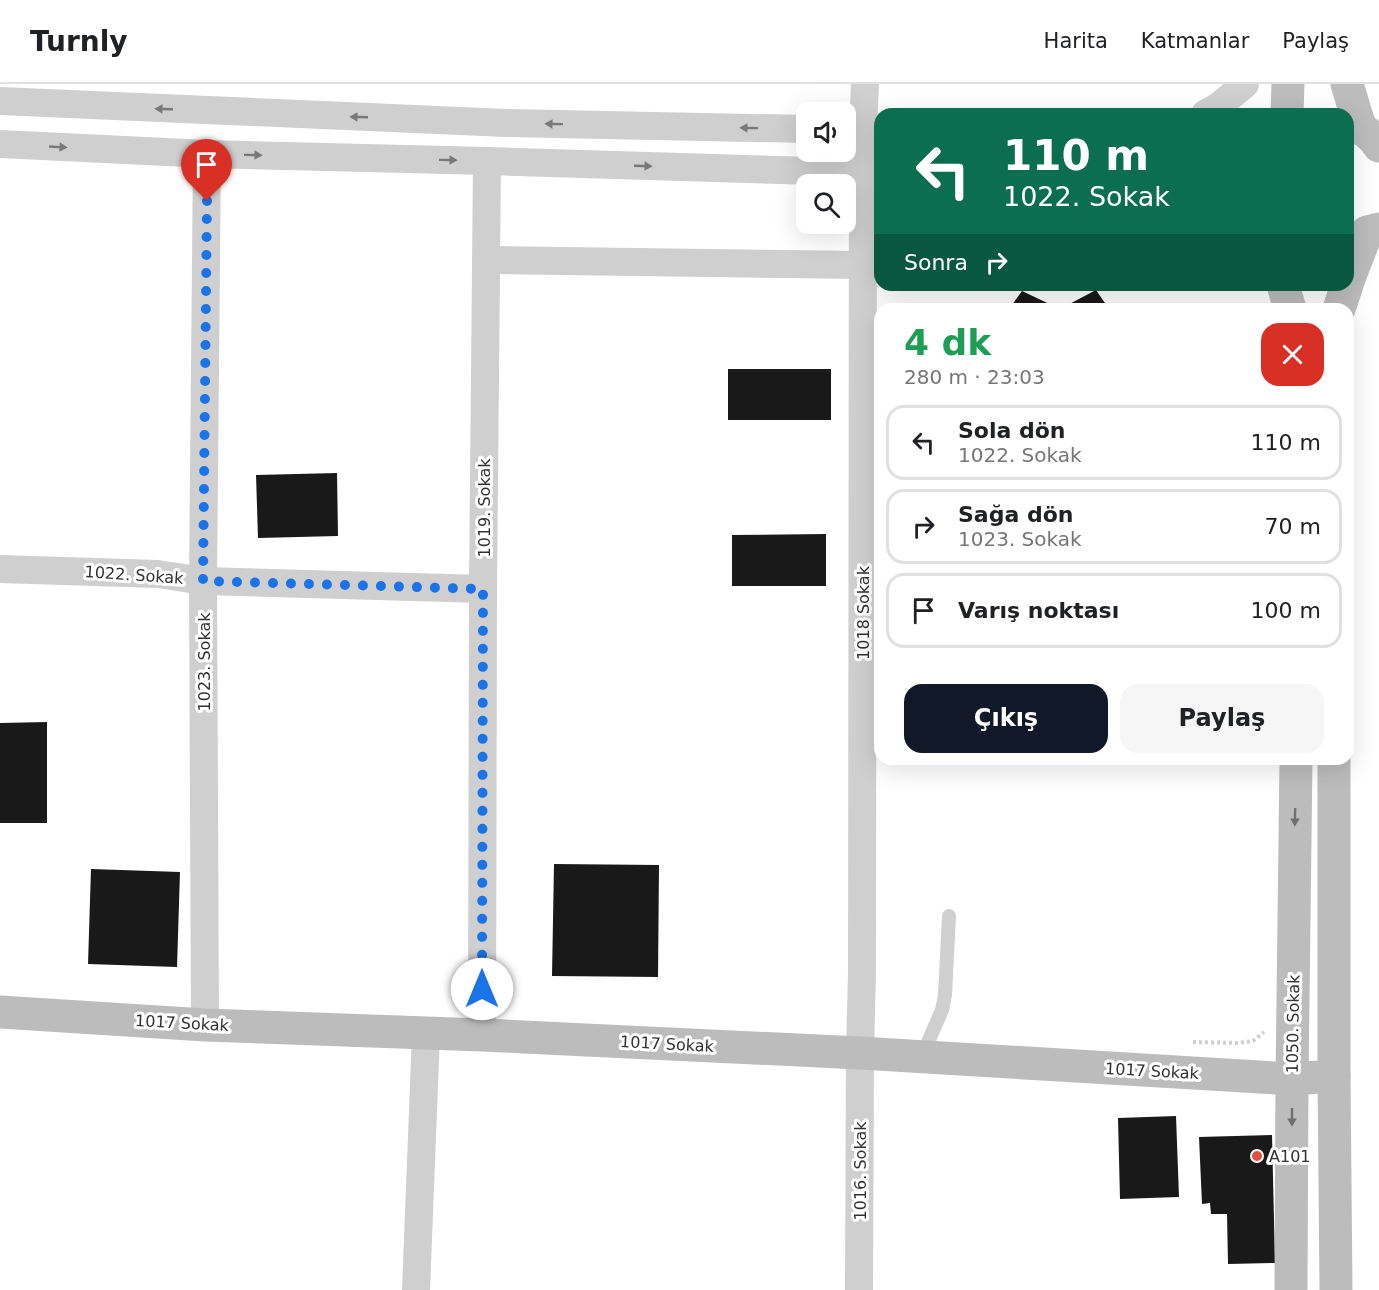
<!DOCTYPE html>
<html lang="tr">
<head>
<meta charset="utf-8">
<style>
	:root { --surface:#fff; --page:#f6f6f6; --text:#202124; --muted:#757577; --line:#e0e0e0; --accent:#111827 }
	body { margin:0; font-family:"DejaVu Sans",sans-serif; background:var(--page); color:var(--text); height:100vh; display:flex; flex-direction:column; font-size:22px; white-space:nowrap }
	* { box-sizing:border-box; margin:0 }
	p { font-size:20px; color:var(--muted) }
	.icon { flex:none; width:33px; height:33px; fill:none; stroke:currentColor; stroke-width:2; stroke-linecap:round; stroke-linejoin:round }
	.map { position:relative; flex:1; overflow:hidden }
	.side { position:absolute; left:874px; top:219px; width:480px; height:462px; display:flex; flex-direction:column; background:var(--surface); border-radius:18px; box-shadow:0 6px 24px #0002 }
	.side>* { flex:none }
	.guide { position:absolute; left:874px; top:24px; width:480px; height:183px; border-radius:18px; box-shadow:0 6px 24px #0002; background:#0b6e4f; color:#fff; overflow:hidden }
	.tools { position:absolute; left:796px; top:18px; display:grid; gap:12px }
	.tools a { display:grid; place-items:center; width:60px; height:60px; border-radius:12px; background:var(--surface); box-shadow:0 6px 24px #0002; font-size:30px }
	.pin { position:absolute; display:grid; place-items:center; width:51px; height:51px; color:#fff; margin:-62px -26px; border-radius:50% 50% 50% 0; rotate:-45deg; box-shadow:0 0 6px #0007 }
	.pin .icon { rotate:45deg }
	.me { position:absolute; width:66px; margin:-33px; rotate:0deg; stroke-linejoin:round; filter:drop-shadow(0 0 4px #0008) }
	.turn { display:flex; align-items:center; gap:21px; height:126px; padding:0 30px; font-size:27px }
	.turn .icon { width:78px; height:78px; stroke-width:2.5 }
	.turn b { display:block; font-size:42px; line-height:51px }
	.then { display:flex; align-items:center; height:57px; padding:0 30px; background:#0003; gap:12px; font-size:22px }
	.round { display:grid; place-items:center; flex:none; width:63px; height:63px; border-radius:18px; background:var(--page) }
	.overview { display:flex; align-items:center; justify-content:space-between; height:102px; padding:0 30px }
	h1 { font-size:36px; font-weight:700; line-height:45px; color:#1e9e55 }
	.primary-button { display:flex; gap:12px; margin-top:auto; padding:12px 30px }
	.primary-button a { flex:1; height:69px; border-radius:18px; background:var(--accent); color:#fff; font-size:24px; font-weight:700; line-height:69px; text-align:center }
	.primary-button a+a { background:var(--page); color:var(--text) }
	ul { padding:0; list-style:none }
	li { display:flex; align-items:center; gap:18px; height:75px; margin:0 12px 9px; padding:0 18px; border:3px solid var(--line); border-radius:18px }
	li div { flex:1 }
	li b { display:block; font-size:22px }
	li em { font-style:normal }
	header { display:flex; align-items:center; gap:36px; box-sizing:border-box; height:84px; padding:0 30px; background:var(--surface); border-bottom:2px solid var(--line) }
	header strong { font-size:28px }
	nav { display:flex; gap:33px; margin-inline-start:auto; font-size:21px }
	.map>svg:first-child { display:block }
</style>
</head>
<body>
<header>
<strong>Turnly</strong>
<nav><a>Harita</a><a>Katmanlar</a><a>Paylaş</a></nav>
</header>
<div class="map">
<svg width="1379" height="1206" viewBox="0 0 1379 1206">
	<rect width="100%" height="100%" fill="#fff"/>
	<g fill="#191919">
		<polygon points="1096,206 1109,225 1060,225"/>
		<polygon points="1022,207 1060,225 1009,225"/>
		<rect x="728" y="285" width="103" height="51"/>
		<polygon points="337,389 338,452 258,454 256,391"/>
		<polygon points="826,450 826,502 732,502 732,451"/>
		<polygon points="47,638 47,739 0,739 0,639"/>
		<polygon points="554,780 659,781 658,893 552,892"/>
		<polygon points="91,785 180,788 177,883 88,880"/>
		<polygon points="1176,1032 1179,1113 1120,1115 1118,1034"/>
		<polygon points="1272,1051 1275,1179 1228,1180 1227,1130 1211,1130 1210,1119 1202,1120 1199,1053"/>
	</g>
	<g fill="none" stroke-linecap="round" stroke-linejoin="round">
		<polyline stroke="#cfcfcf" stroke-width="4" stroke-dasharray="3 3" stroke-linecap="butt" points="1193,958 1238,959 1253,957 1264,948"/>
		<polyline stroke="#cfcfcf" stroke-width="14" points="922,972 942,926 945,911 949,832"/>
		<g stroke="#cfcfcf" stroke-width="28">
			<polyline points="0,17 506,39 807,45"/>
			<polyline points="1205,30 1219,22 1245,0"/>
			<polyline points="0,60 207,70 487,77 880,89"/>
			<polyline points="486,176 863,181"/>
			<polyline points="0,485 158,490 203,497 483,505"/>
			<polyline points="205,941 203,497 207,70"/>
			<polyline points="482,951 483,505 487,77"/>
			<polyline points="416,1206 426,950"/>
			<polyline points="859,1206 860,969 862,887 863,46 865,0"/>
		</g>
		<g stroke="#bcbcbc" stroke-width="33">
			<polyline points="1347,0 1360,43"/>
			<polyline points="1287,30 1288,0"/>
			<path d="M1348,39C1362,44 1371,50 1379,62"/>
			<polyline points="1348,197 1367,148 1379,145"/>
			<polyline points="1283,201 1290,225"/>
			<polyline points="1339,225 1347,201"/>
			<polyline points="1334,675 1334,992 1336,1206"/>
			<polyline points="0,928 205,941 482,951 860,969 1292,995 1334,992"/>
			<polyline points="1291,1206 1292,995 1296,675"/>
		</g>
	</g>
	<defs><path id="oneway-solid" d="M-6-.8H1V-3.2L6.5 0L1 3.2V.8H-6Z" transform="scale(1.5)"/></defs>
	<g fill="#797979">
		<use href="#oneway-solid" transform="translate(164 25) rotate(-178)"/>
		<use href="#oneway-solid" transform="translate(359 33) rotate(-178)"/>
		<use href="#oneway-solid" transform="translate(554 40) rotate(-179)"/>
		<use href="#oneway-solid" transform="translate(749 44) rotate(-179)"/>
		<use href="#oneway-solid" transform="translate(58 63) rotate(3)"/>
		<use href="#oneway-solid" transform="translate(253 71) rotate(1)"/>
		<use href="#oneway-solid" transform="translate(448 76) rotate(1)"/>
		<use href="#oneway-solid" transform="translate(643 82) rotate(2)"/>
	</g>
	<g fill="#707070">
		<use href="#oneway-solid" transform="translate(1295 733) rotate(91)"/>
		<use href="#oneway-solid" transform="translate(1292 1033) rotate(90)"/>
	</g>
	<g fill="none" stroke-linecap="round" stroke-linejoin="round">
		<polyline stroke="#1a73e8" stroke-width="10" stroke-dasharray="0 18" points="207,117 203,497 483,505 482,905"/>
	</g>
	<circle fill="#e0503c" stroke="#fff" stroke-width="2" cx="1257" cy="1072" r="6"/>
	<g text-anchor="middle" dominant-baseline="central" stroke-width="6" stroke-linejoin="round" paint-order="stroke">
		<g font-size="16" fill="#323232" stroke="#fff">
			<text transform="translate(484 424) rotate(-90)">1019. Sokak</text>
			<text transform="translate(134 491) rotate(4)">1022. Sokak</text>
			<text transform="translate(863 529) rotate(-90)">1018 Sokak</text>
			<text transform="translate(204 578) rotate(-90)">1023. Sokak</text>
			<text transform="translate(182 939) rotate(3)">1017 Sokak</text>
			<text transform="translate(1293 940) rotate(-89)">1050. Sokak</text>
			<text transform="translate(667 960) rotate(3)">1017 Sokak</text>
			<text transform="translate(1152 987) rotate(3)">1017 Sokak</text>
			<text transform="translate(860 1087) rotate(-90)">1016. Sokak</text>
		</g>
		<g font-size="16" fill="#323232" stroke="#fff" text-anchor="start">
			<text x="1269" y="1072">A101</text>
		</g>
	</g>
</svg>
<div class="tools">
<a><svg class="icon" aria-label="sound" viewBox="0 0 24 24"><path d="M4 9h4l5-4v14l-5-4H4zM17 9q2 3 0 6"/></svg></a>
<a><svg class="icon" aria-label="search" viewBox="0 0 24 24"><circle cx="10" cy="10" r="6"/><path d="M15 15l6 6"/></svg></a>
</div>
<div class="pin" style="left:207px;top:117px;background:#d93025"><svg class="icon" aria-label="arrive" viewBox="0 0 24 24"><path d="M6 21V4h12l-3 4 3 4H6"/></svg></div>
<svg class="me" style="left:482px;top:905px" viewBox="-20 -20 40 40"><circle r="19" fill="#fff"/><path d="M0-13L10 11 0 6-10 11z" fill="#1a73e8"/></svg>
<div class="guide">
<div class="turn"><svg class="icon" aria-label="left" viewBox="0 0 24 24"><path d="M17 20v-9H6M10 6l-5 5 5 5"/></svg><div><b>110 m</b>1022. Sokak</div></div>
<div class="then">Sonra<svg class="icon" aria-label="right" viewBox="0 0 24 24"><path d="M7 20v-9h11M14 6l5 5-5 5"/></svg></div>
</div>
<section class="side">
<div class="overview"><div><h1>4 dk</h1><p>280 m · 23:03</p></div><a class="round" style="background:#d93025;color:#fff"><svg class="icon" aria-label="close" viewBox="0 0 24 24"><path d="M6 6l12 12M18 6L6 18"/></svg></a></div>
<ul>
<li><svg class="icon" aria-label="left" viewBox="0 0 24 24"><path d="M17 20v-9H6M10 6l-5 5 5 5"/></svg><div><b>Sola dön</b><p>1022. Sokak</p></div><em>110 m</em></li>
<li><svg class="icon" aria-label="right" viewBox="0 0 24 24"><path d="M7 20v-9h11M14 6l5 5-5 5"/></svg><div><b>Sağa dön</b><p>1023. Sokak</p></div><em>70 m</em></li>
<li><svg class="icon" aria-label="arrive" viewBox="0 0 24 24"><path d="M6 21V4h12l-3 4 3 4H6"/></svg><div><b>Varış noktası</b></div><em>100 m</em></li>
</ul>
<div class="primary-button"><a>Çıkış</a><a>Paylaş</a></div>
</section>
</div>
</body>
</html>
